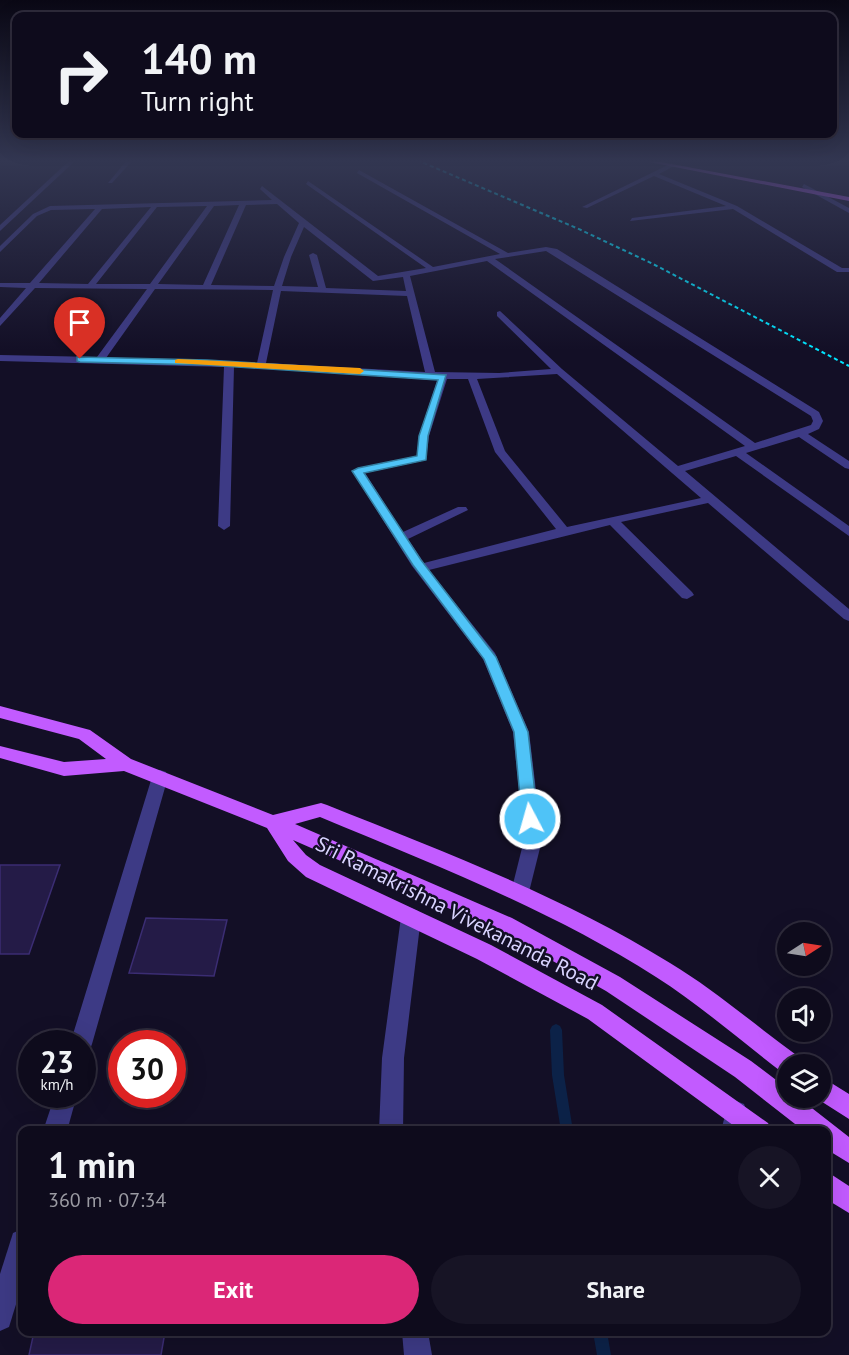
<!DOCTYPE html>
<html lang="en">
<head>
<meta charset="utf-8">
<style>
	:root { --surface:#0e0b1c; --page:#171425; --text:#f1f3f6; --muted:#9b9ba3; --line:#2e2b3b; --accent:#db2777 }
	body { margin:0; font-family:"PT Sans",sans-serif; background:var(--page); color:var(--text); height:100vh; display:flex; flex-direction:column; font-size:22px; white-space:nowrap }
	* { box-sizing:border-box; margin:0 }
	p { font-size:20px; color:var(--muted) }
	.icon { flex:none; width:33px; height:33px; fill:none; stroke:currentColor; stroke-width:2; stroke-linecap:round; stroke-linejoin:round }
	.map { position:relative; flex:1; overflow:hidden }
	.details { position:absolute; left:18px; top:1126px; width:813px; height:210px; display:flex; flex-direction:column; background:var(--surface); border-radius:12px; box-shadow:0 6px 24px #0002,0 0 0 2px var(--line) }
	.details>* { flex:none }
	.hud { position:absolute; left:12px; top:12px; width:825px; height:126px; border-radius:12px; box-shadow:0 6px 24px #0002,0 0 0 2px var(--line); background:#0e0b1c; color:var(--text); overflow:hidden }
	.needle { width:39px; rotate:78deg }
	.controls { position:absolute; left:777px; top:922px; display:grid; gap:12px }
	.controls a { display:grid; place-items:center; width:54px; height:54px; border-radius:50%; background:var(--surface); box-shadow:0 6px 24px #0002,0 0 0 2px var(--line); font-size:30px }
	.speed { position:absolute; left:18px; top:1030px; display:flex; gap:12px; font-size:30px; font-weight:700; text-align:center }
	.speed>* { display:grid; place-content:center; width:78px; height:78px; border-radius:50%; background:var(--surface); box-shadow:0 6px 24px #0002,0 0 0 2px var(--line); line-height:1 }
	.speed small { font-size:15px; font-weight:400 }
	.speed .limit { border:9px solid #d22; background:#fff; color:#111 }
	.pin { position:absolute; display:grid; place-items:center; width:51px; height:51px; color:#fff; margin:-62px -26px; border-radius:50% 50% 50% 0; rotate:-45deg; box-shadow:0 0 6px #0007 }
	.pin .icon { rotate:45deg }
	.me { position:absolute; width:66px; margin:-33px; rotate:354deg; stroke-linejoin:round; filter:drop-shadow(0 0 4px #0008) }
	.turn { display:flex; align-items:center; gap:21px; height:126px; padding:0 30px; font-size:27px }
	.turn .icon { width:78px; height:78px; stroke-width:2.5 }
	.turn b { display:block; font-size:42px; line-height:51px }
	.round { display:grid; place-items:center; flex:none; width:63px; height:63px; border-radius:32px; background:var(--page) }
	.summary { display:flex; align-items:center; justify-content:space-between; height:102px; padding:0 30px }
	h1 { font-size:36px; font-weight:600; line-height:45px }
	.action { display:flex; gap:12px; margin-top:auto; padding:12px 30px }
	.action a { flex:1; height:69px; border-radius:36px; background:var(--accent); color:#fff; font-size:24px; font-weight:600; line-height:69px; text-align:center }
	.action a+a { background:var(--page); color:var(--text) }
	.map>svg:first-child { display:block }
</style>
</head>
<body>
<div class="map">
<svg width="849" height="1355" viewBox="0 0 849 1355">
	<rect width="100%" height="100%" fill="#130f26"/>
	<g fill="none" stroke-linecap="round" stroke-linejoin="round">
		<g fill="#0c2248" fill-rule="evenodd">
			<polygon points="556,1024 560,1026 562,1030 564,1075 573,1131 561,1131 552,1075 550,1030 552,1026"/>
			<polygon points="593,1332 607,1332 611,1355 597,1355"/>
		</g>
	</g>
	<g fill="#241b47" stroke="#3b2d73" stroke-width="1.5">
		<polygon points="0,865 60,865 29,954 0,954"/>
		<polygon points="146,918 227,920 214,976 129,973"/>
		<polygon points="34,1332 165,1332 161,1355 29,1355"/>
	</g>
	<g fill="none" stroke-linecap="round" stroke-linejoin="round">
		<g fill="#3d3a85" fill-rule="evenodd">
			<polygon points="70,160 76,160 0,231 0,225"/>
			<polygon points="127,160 133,160 112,183 108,183"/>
			<polygon points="672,163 674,166 659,174 737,206 842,268 849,268 849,272 837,272 733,209 630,221 632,218 726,206 654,176 587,208 582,207"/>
			<path d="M359,170L508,253L546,247L557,249L819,412L823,421L819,429L808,434L849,461V469L845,468L799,437L746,453L849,526V536L736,456L685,471L849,609V621L844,619L708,503L621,522L692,592L694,595L687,599L682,598L610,525L429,570L495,653L529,732L542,840L529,892L527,898L520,901L513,898L511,892L524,840L513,732L483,659L412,566L352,471L358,468L417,456L419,436L438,378L431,380L318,371L234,367L230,526L224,530L218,526L224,367L0,361V355L97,357L147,289L35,288L0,326V318L26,288L0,287V283H30L95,209L51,210L37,216L0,252V246L33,214L50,206L272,200L260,189L262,186L378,276L426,268L306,184L308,181L433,267L500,254L357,173ZM277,204L299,223L284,257L274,286L211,285L246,205ZM239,205L203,285L158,284L214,206ZM207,206L150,284H96L157,207ZM151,207L88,284L39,283L102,209ZM304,227L373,281L403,277L406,291L326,288L317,255L313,253L309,255L318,287L282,286L291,257ZM546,251L811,416L813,421L811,425L755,443L495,259ZM487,261L745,446L678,466L562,369L500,311L497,312V316L551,369L499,373L435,372L410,276ZM155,289L273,290L257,363L106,358ZM281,291L407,296L425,372L266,363ZM557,374L701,498L567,527L505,451L477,379ZM447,379H468L495,452L556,529L424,563L408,539L468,510L466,507H458L403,532L365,473L426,460L429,436Z"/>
			<polygon points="804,184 849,208 849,213 802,187"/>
			<polygon points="160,770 166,772 168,777 92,1044 89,1052 82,1054 82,1044 70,1044 152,777 154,772"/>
			<polygon points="411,908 418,911 421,917 404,1058 403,1131 379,1131 382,1058 401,917 404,911"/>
			<polygon points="55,1095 77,1095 67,1131 43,1131"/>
			<polygon points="736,1101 744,1104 747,1112 745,1131 721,1131 728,1104"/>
			<polygon points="22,1229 22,1285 9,1327 0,1331 0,1274 13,1233"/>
			<polygon points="402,1332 428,1332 432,1355 404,1355"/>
		</g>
		<g fill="#c25bff" fill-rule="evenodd">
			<polygon points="639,160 650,160 849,197 849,201"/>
			<path d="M0,706L90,730L131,759L273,815L321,803L327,805C444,852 562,896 670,963C715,990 756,1026 799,1057L802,1065H788V1075L783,1073C741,1041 700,1005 656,977C551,910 435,865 320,817L295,824L512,918L620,977L751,1061L788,1089V1098H799L849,1137V1163L826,1149V1131H804L735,1077L606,991L498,930L293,840L306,855L320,865L491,945L602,1005L768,1123L772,1131H741L588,1019L477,959L306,877L288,861L267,828L124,771L64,776L0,758V746L64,762L106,759L79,739L0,718Z"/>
			<polygon points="820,1076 849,1094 849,1119 816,1098 820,1098"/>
			<polygon points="826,1171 849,1186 849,1213 826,1199"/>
		</g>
		<polyline stroke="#00e5ff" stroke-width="2" stroke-dasharray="4 3" stroke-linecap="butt" points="417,160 581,230 653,264 849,366"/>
	</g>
	<linearGradient id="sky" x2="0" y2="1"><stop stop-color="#0a0815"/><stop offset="0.46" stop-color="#333752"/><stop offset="1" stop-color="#333752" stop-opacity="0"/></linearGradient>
	<rect width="849" height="350" fill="url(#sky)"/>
	<polygon fill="#4fc3f7" stroke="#337fa1" stroke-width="1.5" points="77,357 207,360 446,375 428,436 426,460 364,473 421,560 496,657 528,732 538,819 536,823 530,825 525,823 522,819 514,732 484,659 413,565 352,471 358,468 417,456 419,436 438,380 207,365 80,362 77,361"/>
	<polygon fill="#f59e0b" points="178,359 360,368 364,371 360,374 175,363 175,360"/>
	<g text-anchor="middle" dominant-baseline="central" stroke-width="5" stroke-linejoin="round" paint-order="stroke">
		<g font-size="21" fill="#d9d4ff" stroke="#130f26">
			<text transform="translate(457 913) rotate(27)">Sri Ramakrishna Vivekananda Road</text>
		</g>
	</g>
</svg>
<div class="controls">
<a><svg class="needle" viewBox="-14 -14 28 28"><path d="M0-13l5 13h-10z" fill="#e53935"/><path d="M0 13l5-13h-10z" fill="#9b9ba3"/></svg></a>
<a><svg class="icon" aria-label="sound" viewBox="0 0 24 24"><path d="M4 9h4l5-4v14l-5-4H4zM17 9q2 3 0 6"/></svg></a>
<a><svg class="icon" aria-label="layers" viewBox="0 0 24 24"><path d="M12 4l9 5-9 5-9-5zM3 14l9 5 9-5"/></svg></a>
</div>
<div class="speed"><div>23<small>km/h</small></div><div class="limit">30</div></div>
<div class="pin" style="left:80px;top:359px;background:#d93025"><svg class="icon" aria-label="arrive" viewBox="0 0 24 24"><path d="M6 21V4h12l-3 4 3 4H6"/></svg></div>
<svg class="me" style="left:530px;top:819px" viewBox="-20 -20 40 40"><circle r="17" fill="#4fc3f7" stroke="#fff" stroke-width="3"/><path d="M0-11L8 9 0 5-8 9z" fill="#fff"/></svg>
<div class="hud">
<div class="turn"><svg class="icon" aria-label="right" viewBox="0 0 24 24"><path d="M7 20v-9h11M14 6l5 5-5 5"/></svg><div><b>140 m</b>Turn right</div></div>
</div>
<section class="details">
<div class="summary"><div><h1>1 min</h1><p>360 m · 07:34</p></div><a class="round"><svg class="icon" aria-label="close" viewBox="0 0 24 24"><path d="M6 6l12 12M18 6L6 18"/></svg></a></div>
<div class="action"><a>Exit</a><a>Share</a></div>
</section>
</div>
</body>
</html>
